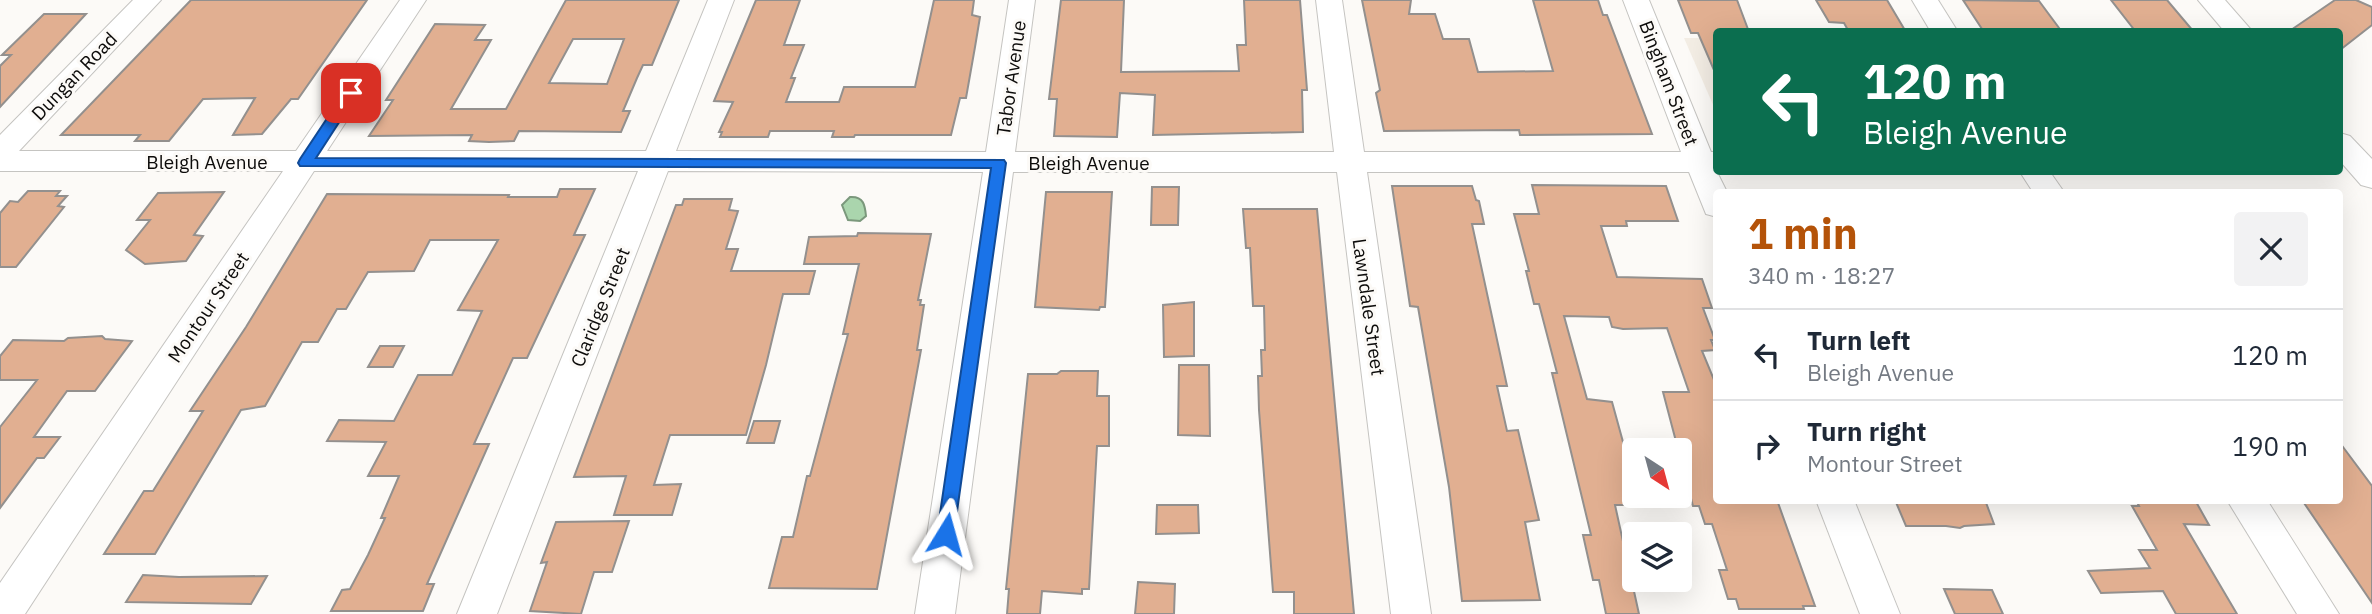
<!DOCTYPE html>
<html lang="en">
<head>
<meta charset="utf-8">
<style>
	:root { --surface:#fff; --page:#f2f2f3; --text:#1f2937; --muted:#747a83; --line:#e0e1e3; --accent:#b45309 }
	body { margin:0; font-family:"IBM Plex Sans",sans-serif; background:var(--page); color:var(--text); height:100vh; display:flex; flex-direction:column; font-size:26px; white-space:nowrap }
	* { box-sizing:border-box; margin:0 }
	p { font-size:23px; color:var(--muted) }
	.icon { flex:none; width:38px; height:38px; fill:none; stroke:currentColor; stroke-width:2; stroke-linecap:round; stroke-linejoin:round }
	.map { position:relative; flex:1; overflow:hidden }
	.side { position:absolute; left:1713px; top:189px; width:630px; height:315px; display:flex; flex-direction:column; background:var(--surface); border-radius:7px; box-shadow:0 7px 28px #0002 }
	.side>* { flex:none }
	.hud { position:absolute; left:1713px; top:28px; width:630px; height:147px; border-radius:7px; box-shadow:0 7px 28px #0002; background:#0b6e4f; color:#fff; overflow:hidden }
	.needle { width:46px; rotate:144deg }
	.controls { position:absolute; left:1622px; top:438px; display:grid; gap:14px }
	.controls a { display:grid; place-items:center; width:70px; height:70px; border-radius:7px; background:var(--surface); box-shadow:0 7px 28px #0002; font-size:35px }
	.pin { position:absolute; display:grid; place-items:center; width:60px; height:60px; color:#fff; margin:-30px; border-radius:14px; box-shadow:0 4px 10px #0006 }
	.me { position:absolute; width:77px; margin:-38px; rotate:8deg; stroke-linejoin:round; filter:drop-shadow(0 0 5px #0008) }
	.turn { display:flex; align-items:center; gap:24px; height:147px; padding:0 35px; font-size:32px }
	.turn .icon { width:91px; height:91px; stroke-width:2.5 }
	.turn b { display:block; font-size:49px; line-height:60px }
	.round { display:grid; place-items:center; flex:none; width:74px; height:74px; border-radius:7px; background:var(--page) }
	.head { display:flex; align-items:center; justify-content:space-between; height:119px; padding:0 35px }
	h1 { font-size:42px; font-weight:700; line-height:52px; color:var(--accent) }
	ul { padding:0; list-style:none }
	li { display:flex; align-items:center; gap:21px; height:91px; padding:0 35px; border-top:2px solid var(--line) }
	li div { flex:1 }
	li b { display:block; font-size:26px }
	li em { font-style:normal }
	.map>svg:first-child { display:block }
</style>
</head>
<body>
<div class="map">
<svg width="2372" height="614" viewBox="0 0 2372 614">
	<rect width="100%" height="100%" fill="#fcfaf7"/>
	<polygon fill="#f3ede4" points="1684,38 1717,38 1717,114"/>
	<path fill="#aad5ad" stroke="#7b987c" stroke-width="2" d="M850,197C864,196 865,206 866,216L860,221L848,220L842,205Z"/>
	<g fill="#e1af91" stroke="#93908e" stroke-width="2" fill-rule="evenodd">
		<polygon points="191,0 367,0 298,99 291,99 262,134 233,135 255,98 203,99 169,141 135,141 140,135 61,135"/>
		<path d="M566,0H679L652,65H643L637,78L623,111H630L621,132L519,131L514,141L489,142L469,141L472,135L369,136L393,100H386L435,24L485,25L475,40H491L451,109H506ZM573,39H624L607,84L549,83Z"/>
		<polygon points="756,0 800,0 784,45 804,45 791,78 795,78 786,102 839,102 844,87 915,87 934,0 974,0 972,15 980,17 975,47 966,98 960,98 951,135 855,135 854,137 832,137 834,131 770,131 768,137 720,137 722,132 719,132 733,102 714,101"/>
		<polygon points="1061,0 1124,0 1121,72 1239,71 1237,45 1246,45 1244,0 1300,0 1307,90 1302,90 1303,132 1153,135 1155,95 1120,93 1117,137 1054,136 1057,99 1049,99"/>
		<polygon points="1362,0 1411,0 1409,14 1435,14 1443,39 1469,39 1478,72 1553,71 1533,0 1598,0 1603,15 1607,15 1652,134 1520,135 1519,130 1384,131 1376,93 1380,90"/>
		<polygon points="1678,0 1737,0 1749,32 1717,32 1717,77 1698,33 1691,33"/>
		<polygon points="1816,0 1887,0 1906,32 1849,32 1844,23 1829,22"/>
		<polygon points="1963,0 2039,1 2062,32 1984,32"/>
		<polygon points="2111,0 2167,0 2194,32 2136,32"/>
		<polygon points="2335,0 2356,0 2372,7 2372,25 2340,50 2340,32 2288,32"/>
		<polygon points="44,14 86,14 0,107 0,66 11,55 2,55"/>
		<polygon points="1532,185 1666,186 1678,221 1626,221 1627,226 1601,226 1617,277 1702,279 1712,308 1703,308 1715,340 1711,340 1715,350 1702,351 1717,387 1717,500 1777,500 1815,606 1803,606 1804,609 1739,609 1736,599 1728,599 1719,570 1727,570 1712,524 1705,524 1699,506 1693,506 1663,392 1689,392 1667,328 1623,329 1612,327 1609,317 1564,316 1587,399 1612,402 1634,482 1634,495 1638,495 1641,505 1615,505 1639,614 1606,614 1599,580 1593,580 1583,535 1591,535 1552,373 1557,373 1539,304 1534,304 1526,271 1529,271 1514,214 1539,214"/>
		<polygon points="1392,186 1472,186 1476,200 1479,201 1484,224 1472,224 1507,386 1497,386 1507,431 1518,430 1539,520 1525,522 1540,600 1462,601 1449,487 1418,307 1410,306"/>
		<polygon points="1152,187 1179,187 1178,225 1151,225"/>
		<polygon points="560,189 595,189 574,235 585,235 527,358 513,358 474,444 489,444 427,584 434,584 423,611 331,611 342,590 350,589 368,555 385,518 381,518 399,476 368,476 386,442 327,441 339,420 394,421 418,375 452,375 482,311 458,310 498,240 430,240 414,271 368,272 346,309 337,309 318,342 302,342 265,406 241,410 155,554 104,554 144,491 153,491 203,411 190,411 246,327 327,194 509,195 508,197 557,197"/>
		<polygon points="28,191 60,191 56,196 67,196 58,206 64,207 16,267 0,267 0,213 10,201 18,202"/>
		<polygon points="224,192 194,235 203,236 186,261 145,264 126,250 150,220 137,220 158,193"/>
		<polygon points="1046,192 1112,192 1105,307 1100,307 1099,310 1035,307"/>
		<polygon points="684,199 732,199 729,210 738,211 726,249 738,249 731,271 815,271 809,294 783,294 766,365 746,435 670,435 654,485 681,484 672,515 614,515 626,476 574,477 676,205 682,205"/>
		<polygon points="1243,209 1317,209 1354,614 1294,614 1294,592 1273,592 1259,410 1258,376 1262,376 1261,350 1265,350 1264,306 1253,306 1250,248 1246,248"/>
		<polygon points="858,233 931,234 918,300 921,300 920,305 924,305 917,350 921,350 877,589 769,588 782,537 793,537 807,476 810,476 848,334 843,334 859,264 804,264 809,237 857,236"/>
		<polygon points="1194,302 1194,356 1164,357 1163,305"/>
		<polygon points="102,336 105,339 132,341 95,391 67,391 34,437 60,437 44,458 37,458 0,508 0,427 37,380 0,380 0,356 13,340 64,341 68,338"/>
		<polygon points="380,346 404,346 393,367 368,367"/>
		<polygon points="1179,365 1209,365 1210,436 1178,435"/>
		<polygon points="1061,371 1098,371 1097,396 1109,396 1109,446 1097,446 1089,589 1082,589 1082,594 1042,591 1040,614 1007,614 1009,589 1006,589 1028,374 1057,374"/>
		<polygon points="754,421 780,421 774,443 747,443"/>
		<polygon points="2340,443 2372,486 2372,603 2302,500 2340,500"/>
		<polygon points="1895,500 1985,500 1994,524 1964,526 1960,528 1946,526 1906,526"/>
		<polygon points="2136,500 2195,500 2209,525 2184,524 2237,614 2176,614 2163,591 2101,593 2088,571 2150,568 2139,550 2157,550 2132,506 2139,506"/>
		<polygon points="1157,505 1198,505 1199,533 1156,534"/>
		<polygon points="629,521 612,572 594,572 581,614 530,611 547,562 541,563 556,522"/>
		<polygon points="143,575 179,577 267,576 251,604 126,602"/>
		<polygon points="1138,582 1175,584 1174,614 1135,614"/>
		<polygon points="1944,589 1992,590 2003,614 1955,614"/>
	</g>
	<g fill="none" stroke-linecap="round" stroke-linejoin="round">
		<defs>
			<g id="minor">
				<polygon points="133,0 161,0 19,151 296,151 400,0 426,0 327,151 646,151 708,0 734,0 676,151 986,152 1009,0 1035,0 1015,152 1334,152 1316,0 1342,0 1364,152 1681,152 1623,0 1649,0 1711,152 1717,152 1717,172 1727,192 1717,192 1717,217 1706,214 1689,172 1367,172 1431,614 1391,614 1337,172 1013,172 955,614 915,614 983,172 668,171 497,614 457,614 638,171 314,171 25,614 0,614 0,583 283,171 0,171 0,135"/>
				<polygon points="1912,0 1938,0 1958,32 1931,32"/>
				<polygon points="2198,0 2225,0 2253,32 2225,32"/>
				<polygon points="2340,133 2350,136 2372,159 2372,188 2361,185 2340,161"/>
				<polygon points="2020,172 2050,172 2064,192 2033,192"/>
				<polygon points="1816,500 1854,500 1900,614 1860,614"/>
				<polygon points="2227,500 2267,500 2339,614 2297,614"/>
			</g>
		</defs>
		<use href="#minor" stroke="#c5c4c1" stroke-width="2"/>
		<use href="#minor" fill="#fff" fill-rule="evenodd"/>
	</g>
	<polygon fill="#1a73e8" stroke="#114b97" stroke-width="2" points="351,89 358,93 316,158 1004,160 1006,163 953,540 946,542 940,540 937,534 991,168 300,166 298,163 300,159 346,90"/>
	<g text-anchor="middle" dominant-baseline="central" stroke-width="6" stroke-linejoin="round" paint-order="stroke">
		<g font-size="19" fill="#0c0b0a" stroke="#fcfaf7">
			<text transform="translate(74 76) rotate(-46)">Dungan Road</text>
			<text transform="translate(1011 78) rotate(-82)">Tabor Avenue</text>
			<text transform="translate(1669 83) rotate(69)">Bingham Street</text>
			<text x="207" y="162">Bleigh Avenue</text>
			<text x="1089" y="163">Bleigh Avenue</text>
			<text transform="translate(208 307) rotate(-56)">Montour Street</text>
			<text transform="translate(600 307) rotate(-68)">Claridge Street</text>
			<text transform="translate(1369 307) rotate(82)">Lawndale Street</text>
		</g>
	</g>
</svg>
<div class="controls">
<a><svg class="needle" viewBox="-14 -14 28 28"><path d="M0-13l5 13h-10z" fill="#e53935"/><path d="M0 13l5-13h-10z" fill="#747a83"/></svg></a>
<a><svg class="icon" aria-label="layers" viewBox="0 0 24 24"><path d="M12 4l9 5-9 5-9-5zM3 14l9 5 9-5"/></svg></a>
</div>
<div class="pin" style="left:351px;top:93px;background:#d93025"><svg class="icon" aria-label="arrive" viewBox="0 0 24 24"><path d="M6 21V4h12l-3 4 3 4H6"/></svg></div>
<svg class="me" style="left:946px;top:534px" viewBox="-20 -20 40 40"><path d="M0-17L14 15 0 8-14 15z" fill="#1a73e8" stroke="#fff" stroke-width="4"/></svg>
<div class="hud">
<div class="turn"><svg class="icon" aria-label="left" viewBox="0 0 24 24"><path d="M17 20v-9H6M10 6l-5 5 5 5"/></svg><div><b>120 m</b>Bleigh Avenue</div></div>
</div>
<section class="side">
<div class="head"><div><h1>1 min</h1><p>340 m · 18:27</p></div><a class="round"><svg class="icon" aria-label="close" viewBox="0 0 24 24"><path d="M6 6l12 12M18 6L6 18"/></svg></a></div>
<ul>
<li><svg class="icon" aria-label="left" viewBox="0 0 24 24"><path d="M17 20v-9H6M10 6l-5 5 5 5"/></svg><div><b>Turn left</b><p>Bleigh Avenue</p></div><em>120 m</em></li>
<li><svg class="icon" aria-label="right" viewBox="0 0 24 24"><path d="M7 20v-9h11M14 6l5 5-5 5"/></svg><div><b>Turn right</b><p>Montour Street</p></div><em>190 m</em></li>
</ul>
</section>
</div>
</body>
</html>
